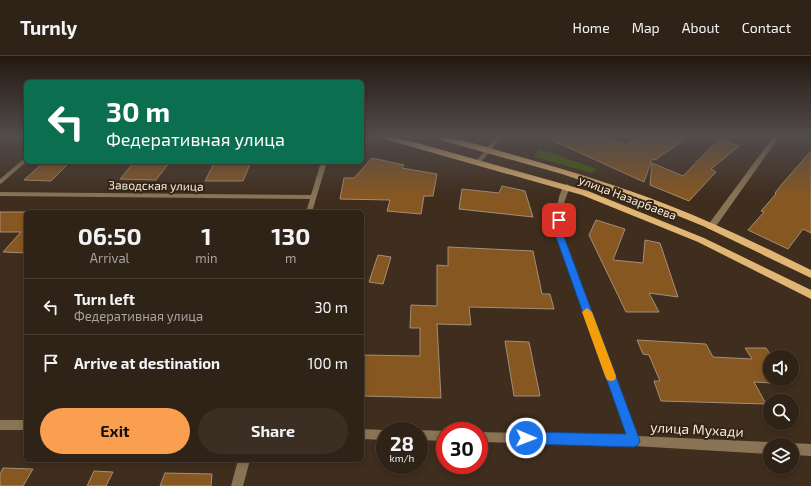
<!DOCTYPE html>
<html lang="en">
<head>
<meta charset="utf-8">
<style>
	:root { --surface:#2f2216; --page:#3b2f23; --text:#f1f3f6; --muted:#a7a4a1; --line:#4a3f35; --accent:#fa9f4f }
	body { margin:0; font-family:"Exo 2",sans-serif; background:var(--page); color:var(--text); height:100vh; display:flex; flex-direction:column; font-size:15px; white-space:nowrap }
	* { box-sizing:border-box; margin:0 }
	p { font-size:13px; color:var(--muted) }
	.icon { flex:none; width:22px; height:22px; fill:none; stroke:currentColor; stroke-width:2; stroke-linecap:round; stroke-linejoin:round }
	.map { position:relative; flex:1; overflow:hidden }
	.details { position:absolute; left:24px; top:154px; width:340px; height:252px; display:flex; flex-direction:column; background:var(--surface); border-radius:6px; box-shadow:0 2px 6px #0003,0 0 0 1px var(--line) }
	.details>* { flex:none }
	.top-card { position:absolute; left:24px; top:24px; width:340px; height:84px; border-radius:6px; box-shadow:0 2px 6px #0003,0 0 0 1px var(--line); background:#0b6e4f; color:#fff; overflow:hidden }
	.buttons { position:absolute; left:763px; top:294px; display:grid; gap:8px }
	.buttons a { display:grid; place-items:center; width:36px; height:36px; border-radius:50%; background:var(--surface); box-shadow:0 2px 6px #0003,0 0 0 1px var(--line); font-size:20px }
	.speed { position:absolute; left:376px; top:366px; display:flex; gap:8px; font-size:20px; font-weight:700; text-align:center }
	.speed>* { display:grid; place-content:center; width:52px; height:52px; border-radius:50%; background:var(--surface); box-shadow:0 2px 6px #0003,0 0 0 1px var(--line); line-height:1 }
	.speed small { font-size:10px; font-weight:400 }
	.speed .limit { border:6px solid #d22; background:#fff; color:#111 }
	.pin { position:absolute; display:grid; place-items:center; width:34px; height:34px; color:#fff; margin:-17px; border-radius:8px; box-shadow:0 2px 6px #0006 }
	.me { position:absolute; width:44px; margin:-22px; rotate:91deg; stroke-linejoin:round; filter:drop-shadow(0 0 3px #0008) }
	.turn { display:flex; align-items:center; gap:14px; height:84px; padding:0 16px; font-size:18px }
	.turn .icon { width:52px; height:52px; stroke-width:2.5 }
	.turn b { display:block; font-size:28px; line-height:34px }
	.eta { display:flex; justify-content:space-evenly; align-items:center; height:68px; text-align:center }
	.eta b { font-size:24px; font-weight:700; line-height:28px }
	.action { display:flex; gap:8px; margin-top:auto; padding:8px 16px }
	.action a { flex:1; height:46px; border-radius:24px; background:var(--accent); color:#111; font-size:16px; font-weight:700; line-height:46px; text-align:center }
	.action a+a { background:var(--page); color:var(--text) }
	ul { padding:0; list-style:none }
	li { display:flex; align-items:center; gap:12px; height:56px; padding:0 16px; border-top:1px solid var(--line) }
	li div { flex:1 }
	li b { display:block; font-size:15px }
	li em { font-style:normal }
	header { display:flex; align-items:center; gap:24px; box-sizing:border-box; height:56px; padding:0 20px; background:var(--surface); border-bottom:1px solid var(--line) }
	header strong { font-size:19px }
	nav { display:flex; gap:22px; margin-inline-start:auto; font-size:14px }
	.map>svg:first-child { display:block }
</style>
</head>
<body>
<header>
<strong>Turnly</strong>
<nav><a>Home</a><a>Map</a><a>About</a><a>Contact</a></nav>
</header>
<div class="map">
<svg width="811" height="430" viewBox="0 0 811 430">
	<rect width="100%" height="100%" fill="#3f2d1d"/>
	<polygon fill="#3e5d04" points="539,93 597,113 592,117 534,101"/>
	<g fill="#875721" stroke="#a38e7b">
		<polygon points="545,81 606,81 627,89 640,81 688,81 655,104 652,103 644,126"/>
		<polygon points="720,82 739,90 711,113 716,116 689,145 650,129 652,107 683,120"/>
		<polygon points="811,95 811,177 803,173 788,193 748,174 764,156 761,155 776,138 775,137 782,128"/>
		<polygon points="372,102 404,109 402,112 437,118 433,140 424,140 421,158 387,155 390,144 340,143 344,122 354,122"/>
		<polygon points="44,106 70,106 51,125 24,124"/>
		<polygon points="134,106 170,106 156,124 120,123"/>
		<polygon points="251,106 243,125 205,125 214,107"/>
		<polygon points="502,130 525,135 533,161 459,153 462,133 499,137"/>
		<polygon points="0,156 26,156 26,197 3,196 21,176 0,176"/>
		<polygon points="596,164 625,173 613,204 643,207 645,184 660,187 678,241 649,237 659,256 626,256 589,179"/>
		<polygon points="448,191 533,195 542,238 550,238 554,253 469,251 471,269 437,268 441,342 362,340 362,299 420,300 420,272 410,272 411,249 437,250 437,209 448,210"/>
		<polygon points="378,199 391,201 383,228 369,226"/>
		<polygon points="637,284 706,288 713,301 752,303 745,292 766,292 772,301 770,301 770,323 785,323 788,328 754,326 766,348 661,345 654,325 660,325 649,299 643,298"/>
		<polygon points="505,285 529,286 540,340 514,340"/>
		<polygon points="3,412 33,413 23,430 0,430 0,418"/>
		<polygon points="94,415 113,416 106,430 87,430"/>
		<polygon points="165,417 212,418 211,430 160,430"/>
	</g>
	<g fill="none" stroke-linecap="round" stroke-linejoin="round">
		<g fill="#897455" fill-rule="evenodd">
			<polygon points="496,81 502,81 480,107 476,107 476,105"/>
			<polygon points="773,81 779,81 714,173 708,173 707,171 708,169"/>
			<polygon points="26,101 26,106 2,127 0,128 0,123"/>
			<polygon points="321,106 327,106 312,156 306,156 310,143 0,140 0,136 311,139"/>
			<path d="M567,128L570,130L563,150V178L638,380L770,386L774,389H770V398L634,390L479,386V376L627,379L555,178C556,167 556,133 567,128Z"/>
			<rect x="0" y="364" width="26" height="10"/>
			<polygon points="362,373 385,374 388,375 385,375 385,384 362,383"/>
			<polygon points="419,374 446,375 445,385 419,384 419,375 416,375"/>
			<polygon points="792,387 811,388 811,400 792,399 792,389 788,389"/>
			<polygon points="238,404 250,404 243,430 231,430"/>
		</g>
		<g fill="#e1b573" fill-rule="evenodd">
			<polygon points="377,81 391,81 414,86 588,135 704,182 811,234 811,243 698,186 582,139"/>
			<path d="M430,81C460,81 492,93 521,101C570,115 620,130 668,149C717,168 764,191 811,214V222L703,170L639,144L562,118Z"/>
		</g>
	</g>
	<linearGradient id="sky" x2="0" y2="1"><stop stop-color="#231910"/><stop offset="0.57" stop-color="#524c4c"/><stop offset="1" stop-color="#524c4c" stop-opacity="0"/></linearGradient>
	<rect width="811" height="141" fill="url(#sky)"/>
	<polygon fill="#1a73e8" stroke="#114b97" points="557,162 562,162 563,164 563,178 640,385 638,389 634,391 526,388 521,386 519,382 521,378 526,376 626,378 555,178"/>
	<polygon fill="#f59e0b" points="587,252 592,256 616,320 615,324 611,325 607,324 605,320 582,256"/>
	<g text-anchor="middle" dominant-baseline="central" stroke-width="4" stroke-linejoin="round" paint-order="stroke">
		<g font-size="12" fill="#f5e9df" stroke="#342413">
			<text transform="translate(156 129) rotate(1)">Заводская улица</text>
			<text transform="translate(628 141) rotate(21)">улица Назарбаева</text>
		</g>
		<g font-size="14" fill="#f5e9df" stroke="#342413">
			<text transform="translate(697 373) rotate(3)">улица Мухади</text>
		</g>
	</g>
</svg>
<div class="buttons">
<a><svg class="icon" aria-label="sound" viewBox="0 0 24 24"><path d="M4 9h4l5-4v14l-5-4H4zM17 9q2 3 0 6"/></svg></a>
<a><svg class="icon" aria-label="search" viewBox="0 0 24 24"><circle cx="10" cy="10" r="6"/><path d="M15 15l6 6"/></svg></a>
<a><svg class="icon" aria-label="layers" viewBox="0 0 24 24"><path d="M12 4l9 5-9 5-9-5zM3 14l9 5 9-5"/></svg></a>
</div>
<div class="speed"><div>28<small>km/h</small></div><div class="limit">30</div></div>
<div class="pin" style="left:559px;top:164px;background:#d93025"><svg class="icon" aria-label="arrive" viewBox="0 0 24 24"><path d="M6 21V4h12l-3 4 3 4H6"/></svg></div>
<svg class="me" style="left:526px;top:382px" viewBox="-20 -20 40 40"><circle r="17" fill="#1a73e8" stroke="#fff" stroke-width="3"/><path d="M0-11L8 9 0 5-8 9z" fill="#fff"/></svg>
<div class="top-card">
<div class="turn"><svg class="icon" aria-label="left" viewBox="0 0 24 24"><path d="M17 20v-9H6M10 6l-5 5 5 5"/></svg><div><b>30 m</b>Федеративная улица</div></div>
</div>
<section class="details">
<div class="eta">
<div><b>06:50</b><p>Arrival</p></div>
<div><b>1</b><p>min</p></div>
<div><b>130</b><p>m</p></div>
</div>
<ul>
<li><svg class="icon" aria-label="left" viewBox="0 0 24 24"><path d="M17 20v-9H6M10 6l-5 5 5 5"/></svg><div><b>Turn left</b><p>Федеративная улица</p></div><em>30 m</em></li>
<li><svg class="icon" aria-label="arrive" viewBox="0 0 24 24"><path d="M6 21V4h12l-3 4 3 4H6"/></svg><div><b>Arrive at destination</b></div><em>100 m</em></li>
</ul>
<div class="action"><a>Exit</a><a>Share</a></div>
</section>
</div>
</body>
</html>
